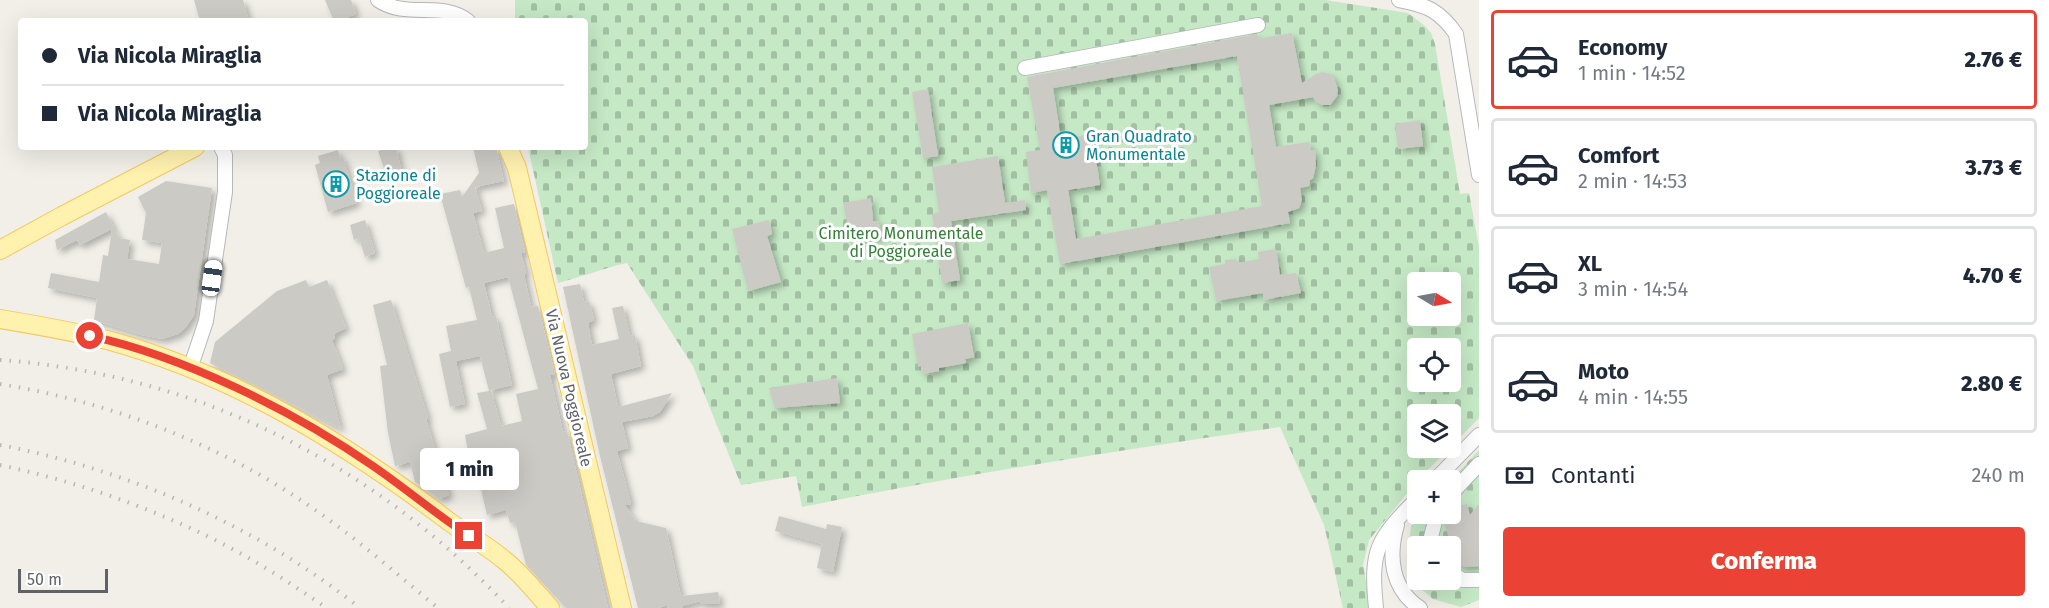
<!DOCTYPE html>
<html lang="it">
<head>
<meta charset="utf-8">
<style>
	:root { --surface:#fff; --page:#f6f6f7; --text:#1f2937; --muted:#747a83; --line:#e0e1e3; --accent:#ea4335 }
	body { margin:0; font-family:"Fira Sans",sans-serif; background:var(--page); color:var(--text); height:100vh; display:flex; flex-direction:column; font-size:22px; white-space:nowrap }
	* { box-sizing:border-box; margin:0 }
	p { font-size:20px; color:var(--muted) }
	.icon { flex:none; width:33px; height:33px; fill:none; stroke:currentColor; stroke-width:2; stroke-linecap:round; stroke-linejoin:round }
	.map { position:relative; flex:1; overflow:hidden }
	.details { display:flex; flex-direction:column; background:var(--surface); width:570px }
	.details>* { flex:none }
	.banner { position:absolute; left:18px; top:18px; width:570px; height:132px; border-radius:6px; box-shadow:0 6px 24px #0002; display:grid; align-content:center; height:132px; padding:0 24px; background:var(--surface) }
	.needle { width:39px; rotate:100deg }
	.buttons { position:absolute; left:1407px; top:272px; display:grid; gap:12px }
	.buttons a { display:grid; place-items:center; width:54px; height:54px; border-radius:6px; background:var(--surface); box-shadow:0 6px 24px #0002; font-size:30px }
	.scale { position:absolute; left:18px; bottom:15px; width:90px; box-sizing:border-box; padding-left:6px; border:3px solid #5f6368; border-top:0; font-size:16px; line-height:21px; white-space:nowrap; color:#5f6368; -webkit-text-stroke:4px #fff; paint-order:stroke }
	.end { position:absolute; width:27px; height:27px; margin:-14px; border:8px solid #ea4335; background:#fff; box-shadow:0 0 0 3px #fff }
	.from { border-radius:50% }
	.bubble { position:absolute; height:42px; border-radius:6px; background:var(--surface); box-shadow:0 6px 24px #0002; font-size:20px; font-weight:800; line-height:42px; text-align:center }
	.car { position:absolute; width:18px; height:36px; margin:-18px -9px; border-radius:8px; box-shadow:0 0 4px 2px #0007; background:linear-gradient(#fff 24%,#345 0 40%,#fff 0 76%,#345 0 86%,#fff 0) }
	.banner b { display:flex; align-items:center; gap:21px; height:57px; font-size:22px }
	.banner b+b { border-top:2px solid var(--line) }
	.banner i { width:15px; height:15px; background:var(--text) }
	ul { padding:10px 0 0; list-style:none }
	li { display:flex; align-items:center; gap:18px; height:99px; margin:0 12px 9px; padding:0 12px; border:3px solid var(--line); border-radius:6px }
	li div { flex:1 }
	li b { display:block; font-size:22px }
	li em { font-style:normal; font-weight:800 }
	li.current { border-color:var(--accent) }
	li>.icon { width:54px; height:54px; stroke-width:1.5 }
	.pay { display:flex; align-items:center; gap:15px; height:66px; padding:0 24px; font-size:22px }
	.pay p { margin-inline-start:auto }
	.action { display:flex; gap:12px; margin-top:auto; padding:12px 24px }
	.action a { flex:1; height:69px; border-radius:6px; background:var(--accent); color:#fff; font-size:24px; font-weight:800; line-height:69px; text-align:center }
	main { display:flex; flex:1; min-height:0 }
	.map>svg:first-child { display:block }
	.cemetery { fill:url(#cemetery-stones); fill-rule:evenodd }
	.building { fill:#cccac5; fill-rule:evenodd; filter:url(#shadow) }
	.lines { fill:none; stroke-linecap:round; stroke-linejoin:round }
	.minor-casing { stroke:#b5b8bc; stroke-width:16 }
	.major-casing { stroke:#f2c960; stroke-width:20 }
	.minor { stroke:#fff; stroke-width:14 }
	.major { stroke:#fff2af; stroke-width:18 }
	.rail { stroke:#b6b7b8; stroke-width:4; stroke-dasharray:1.5 8; stroke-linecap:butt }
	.route { stroke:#ea4335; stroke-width:8 }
	.labels { text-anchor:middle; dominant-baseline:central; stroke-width:6; stroke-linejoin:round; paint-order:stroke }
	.culture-label { font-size:16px; fill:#0d838f; stroke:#fff; text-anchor:start }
	.park-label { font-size:16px; fill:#348238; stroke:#fff }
	.street-label { font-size:16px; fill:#5f6368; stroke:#fff }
</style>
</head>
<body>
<main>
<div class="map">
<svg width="1479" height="608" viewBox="0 0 1479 608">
	<defs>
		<pattern id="cemetery-stones" width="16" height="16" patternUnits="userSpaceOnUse" patternTransform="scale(1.5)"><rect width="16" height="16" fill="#c5e8c5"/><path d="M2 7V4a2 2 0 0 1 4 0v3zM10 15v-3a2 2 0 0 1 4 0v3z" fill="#a3c0a4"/></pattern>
		<filter id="shadow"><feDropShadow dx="4" dy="4" stdDeviation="3" flood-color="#0004"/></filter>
	</defs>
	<rect width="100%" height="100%" fill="#f1efe8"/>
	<path class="cemetery" d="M515,0h810l83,13 17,13 6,7 4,11 25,150 9,-1 10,54v171l-61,62 -49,60 -6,25 8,43h-28l-19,-83 -44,-98c-160,23 -320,48 -478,80l-6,-31 -55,9 -48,-119 -66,-103c-24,5 -45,14 -69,20l-30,-136h57v-126h-70zM1418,282h32v33h-32zM1418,348h32v33h-32zM1418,414h32v33h-32z
		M1479,450v150l-18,7 -28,-8 -21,-18 -5,-26 4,-28 12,-14h27l1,-33zM1418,546h32v33h-32z"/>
	<path class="building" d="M194,0h49l6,21h-49z
		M325,0h26l5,14 -17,7h-5z
		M1292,33l10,50 14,-9 6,-2 6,1 6,5 4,12 -1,6 -7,9h-7l-7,-3 -3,-5 -44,8 7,42 33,-5 2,8h4l1,15 -3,13 -3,2 -1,6 -9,2 2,12 -3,8 -11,4 2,11 -230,41 -13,-74 -16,3 -5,-41 14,-2 -13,-73 230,-43v5zM1237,56l25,150 -186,33 -8,-49 32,-5 -8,-51 -31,5 -8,-51z
		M928,89l10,67 -15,2 -11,-66z
		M1420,120l3,26 -25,3 -3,-25z
		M393,147h3l5,22 -15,5 -8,-23z
		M473,147h23l8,34 -29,6 7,24 -9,2 11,40 20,-5 -9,-40 19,-4 11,48 -4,1 5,20 -2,1 7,33 7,-1 17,68 -5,1 13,57 4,-1 41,177h-42l-40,-43 -11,-43 -5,1 -4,-13 -19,5 -14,-60 -4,1 -4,-21 22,-6 -10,-36 12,-2 -9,-35 -24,5 9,43 -15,3 -11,-53 12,-3 -5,-25 31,-6 -8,-33 -3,1 -26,-94 20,-4 2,7 17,-24zM508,277l30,112 -22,5 6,27 -21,5 -10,-36 21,-5 -16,-69 -4,1 -8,-34z
		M338,150l2,8 3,-1 14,46 -29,9 -13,-47 5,-2 -2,-7z
		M998,156l7,47 20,-3 1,10 -75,11 9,59 -18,3 -10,-69 7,-2 -7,-45z
		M166,181l46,7 -18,127 -8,12 -8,7 -16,5 -20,-4 -48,-15 3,-22 -49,-10 3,-15 48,9 4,-27 5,1 4,-27 -32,16 -3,-5 -20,10 -2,-10 51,-28 13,26 11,2 -3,19 32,5 3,-21 -20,-3 4,-27 -8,-16z
		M871,198l2,23h5l5,15 -32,6 -8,-39z
		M365,220l10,33 -10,4 -6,-19 -5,2 -4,-15z
		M769,220l3,14 -5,2 14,46 -33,9 -16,-62z
		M1276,249l4,26 16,-2 5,20 -38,7v-7l-47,8 -7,-34 16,-3v-4l11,-1 1,4 22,-4 -1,-7z
		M306,280l3,7 18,-7 19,48 -12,6 1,4 -3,2 11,29 -16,6 14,54 -131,-66 5,-21 62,-51z
		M580,284l4,18 5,-1 5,19 -6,3 4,22 27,-6 -7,-31 11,-2 7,30 5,-1 6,31 -30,8 7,33 54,-14 -12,19 -7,4 -31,6 6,26 -11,3 14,53 -6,1 11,16 30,7 15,68 37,-4 2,12h-18l-2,-3 -18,5 1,2h-15l-1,-3 -8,3h-21l-38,-152 -37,-169z
		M391,300l37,118 -2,1 23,76 -10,4 -24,-17 -5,-20 -15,4 -7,-33 -8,-67 7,-1 -14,-60z
		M968,323l6,34 -9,2 1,4 -27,5v3l-16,3 -2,-8 -3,1 -6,-33z
		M837,378l3,25 -65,5 -6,-20z
		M1467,504l3,11 9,-11v62l-14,1 -8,-4 -13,-40 2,-8 4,-2 2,-6z
		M779,516l47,13 1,-5 15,3 -9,45 -16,-4 5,-24 -47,-13z"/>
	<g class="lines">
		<g class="minor-casing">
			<path id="minor" d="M378,0c30,20 63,0 90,21
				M1399,0c28,5 41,11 57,34l23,141
				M1025,68l233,-43
				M190,369l16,-48 19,-129v-37l-4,-8
				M1435,480l44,-45
				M1450,495l29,-31
				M1397,525c-9,31 -6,64 23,83
				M1433,546l-2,-9 6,-24
				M1450,573l13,7h16
				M1376,608c-6,-59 1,-69 42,-110"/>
		</g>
		<g class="major-casing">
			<path id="major" d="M508,147l9,21 105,440
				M0,250l62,-34 133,-69
				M0,319c36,6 72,12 107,21 123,33 235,101 336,177 19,15 41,26 60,42 18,14 32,32 47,49"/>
		</g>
		<use href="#minor" class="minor"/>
		<use href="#major" class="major"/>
		<path class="rail" d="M0,360c197,14 375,104 509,248
			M0,384c121,20 238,67 336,141 35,26 68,55 102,83
			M0,445c129,25 257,81 360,163
			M0,465c78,17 153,43 225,80 35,18 69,41 102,63"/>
	</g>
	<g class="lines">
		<path class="route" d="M90,336c93,20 204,75 283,130 32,22 63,48 96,70"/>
	</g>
	<defs>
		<g id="building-ring" transform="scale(1.35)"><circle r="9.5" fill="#fff" stroke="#0f9aa8" stroke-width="1.5"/><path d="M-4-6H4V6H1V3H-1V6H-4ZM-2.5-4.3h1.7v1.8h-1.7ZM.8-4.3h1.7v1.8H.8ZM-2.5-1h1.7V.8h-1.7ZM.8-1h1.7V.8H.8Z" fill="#0f9aa8"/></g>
	</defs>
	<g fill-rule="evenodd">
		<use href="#building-ring" x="1066" y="145"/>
		<use href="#building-ring" x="336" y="184"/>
	</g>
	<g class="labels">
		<g class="culture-label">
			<text x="1086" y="136">Gran Quadrato<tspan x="1086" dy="18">Monumentale</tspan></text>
			<text x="356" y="175">Stazione di<tspan x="356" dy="18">Poggioreale</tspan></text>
		</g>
		<g class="park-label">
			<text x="901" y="233">Cimitero Monumentale<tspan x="901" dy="18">di Poggioreale</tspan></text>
		</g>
		<g class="street-label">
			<text transform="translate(569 388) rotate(77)">Via Nuova Poggioreale</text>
		</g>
	</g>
</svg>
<div class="buttons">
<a><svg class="needle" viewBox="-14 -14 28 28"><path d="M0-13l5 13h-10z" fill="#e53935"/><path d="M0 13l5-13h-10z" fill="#747a83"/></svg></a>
<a><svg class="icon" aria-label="locate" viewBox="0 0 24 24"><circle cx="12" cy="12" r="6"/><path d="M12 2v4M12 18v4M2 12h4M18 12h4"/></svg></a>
<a><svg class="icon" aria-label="layers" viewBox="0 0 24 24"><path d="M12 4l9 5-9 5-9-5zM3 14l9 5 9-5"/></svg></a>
<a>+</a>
<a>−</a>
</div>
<div class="scale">50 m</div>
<i class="end from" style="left:90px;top:336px"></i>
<i class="end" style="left:469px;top:536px"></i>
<div class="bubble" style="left:420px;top:448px;width:99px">1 min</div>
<i class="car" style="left:212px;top:278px;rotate:8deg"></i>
<div class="banner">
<b><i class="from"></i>Via Nicola Miraglia</b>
<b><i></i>Via Nicola Miraglia</b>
</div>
</div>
<section class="details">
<ul>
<li class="current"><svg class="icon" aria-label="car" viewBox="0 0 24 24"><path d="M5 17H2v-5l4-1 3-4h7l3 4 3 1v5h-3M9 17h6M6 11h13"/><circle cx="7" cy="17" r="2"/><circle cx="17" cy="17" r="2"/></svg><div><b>Economy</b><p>1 min · 14:52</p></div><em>2.76 €</em></li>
<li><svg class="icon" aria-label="car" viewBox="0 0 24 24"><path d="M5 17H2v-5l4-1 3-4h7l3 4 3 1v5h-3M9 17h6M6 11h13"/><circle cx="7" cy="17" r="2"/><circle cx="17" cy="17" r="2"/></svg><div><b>Comfort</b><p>2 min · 14:53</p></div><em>3.73 €</em></li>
<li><svg class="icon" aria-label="car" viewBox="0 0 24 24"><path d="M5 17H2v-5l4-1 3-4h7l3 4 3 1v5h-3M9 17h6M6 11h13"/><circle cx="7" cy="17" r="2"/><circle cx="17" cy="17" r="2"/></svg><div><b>XL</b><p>3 min · 14:54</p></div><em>4.70 €</em></li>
<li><svg class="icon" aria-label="car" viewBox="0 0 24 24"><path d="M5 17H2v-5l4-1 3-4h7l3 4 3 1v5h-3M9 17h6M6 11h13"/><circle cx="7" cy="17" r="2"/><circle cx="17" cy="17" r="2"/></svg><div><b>Moto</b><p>4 min · 14:55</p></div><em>2.80 €</em></li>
</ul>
<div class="pay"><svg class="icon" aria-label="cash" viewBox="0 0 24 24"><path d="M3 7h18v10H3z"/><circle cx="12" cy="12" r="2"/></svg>Contanti<p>240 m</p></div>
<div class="action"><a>Conferma</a></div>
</section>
</main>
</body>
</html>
